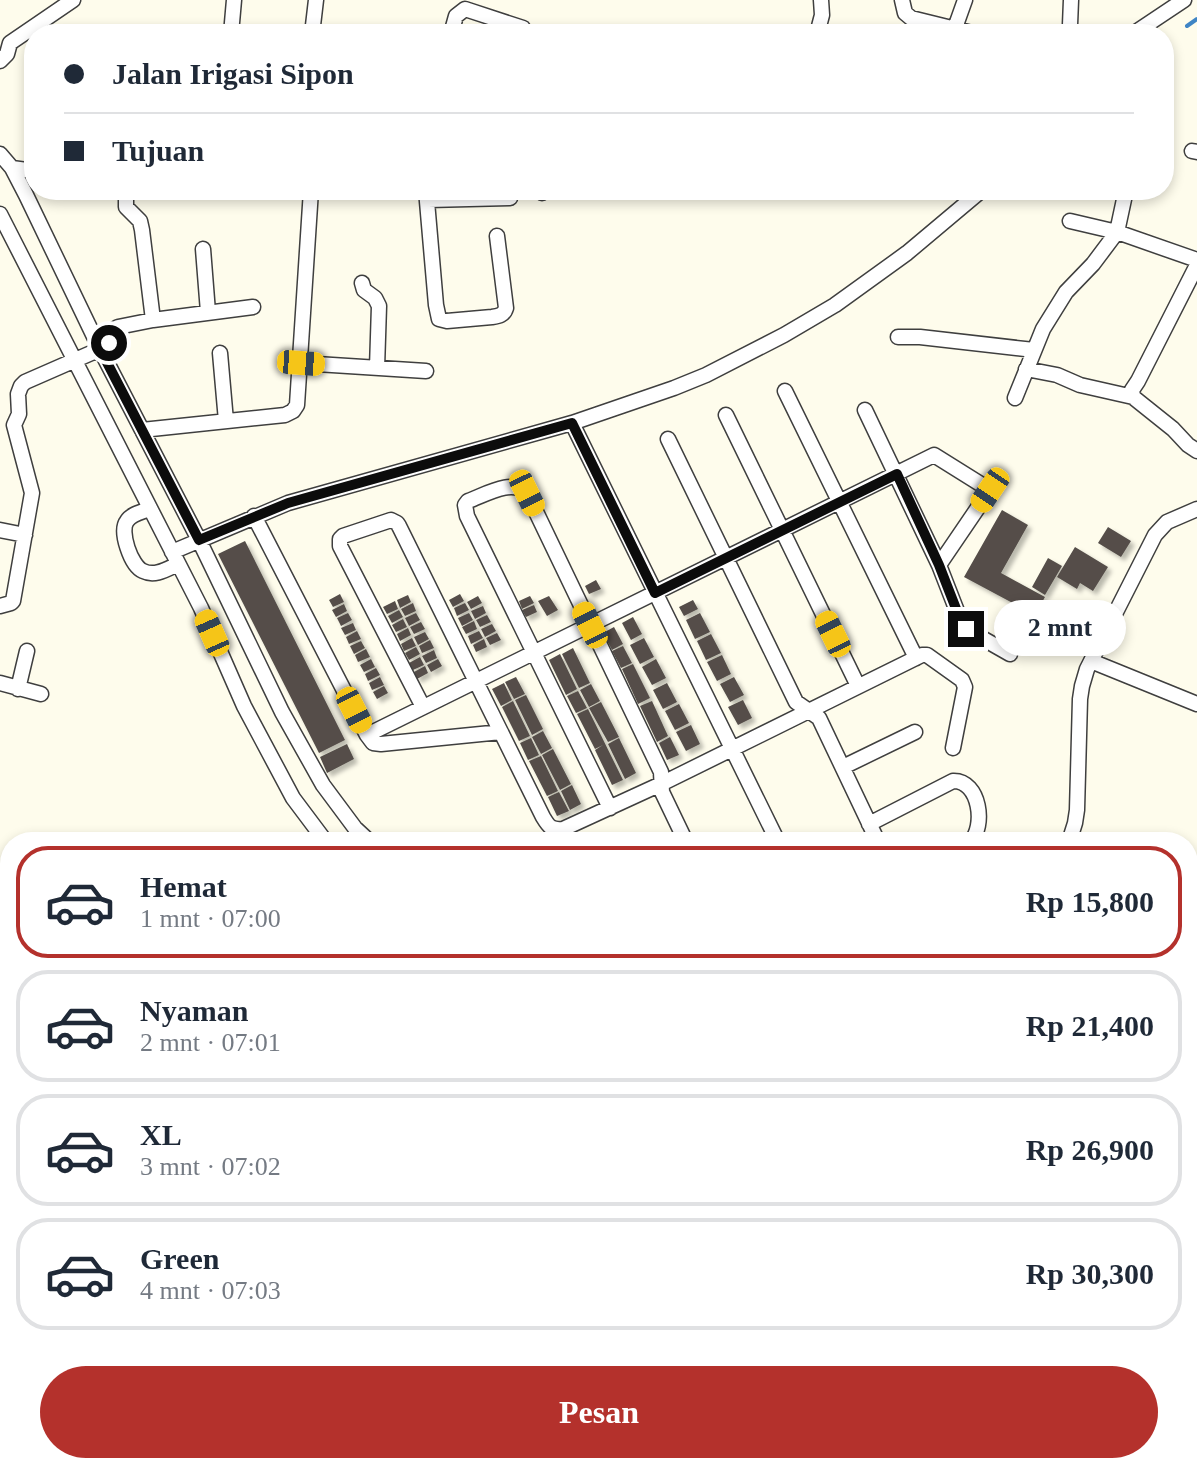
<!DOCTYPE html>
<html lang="id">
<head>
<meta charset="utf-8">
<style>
	:root { --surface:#fff; --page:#f2f2f3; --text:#1f2937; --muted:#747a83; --line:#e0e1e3; --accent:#b4312c }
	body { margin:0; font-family:Georgia,serif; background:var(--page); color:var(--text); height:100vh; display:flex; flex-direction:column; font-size:30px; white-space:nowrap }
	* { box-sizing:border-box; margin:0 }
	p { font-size:26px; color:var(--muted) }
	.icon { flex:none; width:44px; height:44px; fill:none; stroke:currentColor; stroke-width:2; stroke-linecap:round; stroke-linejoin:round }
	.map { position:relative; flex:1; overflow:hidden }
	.drawer { position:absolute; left:0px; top:832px; width:1198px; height:642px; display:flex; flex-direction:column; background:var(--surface); border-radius:32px 32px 0 0; box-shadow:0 4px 12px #0003 }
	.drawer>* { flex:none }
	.hud { position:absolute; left:24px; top:24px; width:1150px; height:176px; border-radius:32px; box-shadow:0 4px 12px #0003; display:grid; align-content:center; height:176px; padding:0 40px; background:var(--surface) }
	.end { position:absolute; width:36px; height:36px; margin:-18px; border:10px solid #0c0c0c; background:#fff; box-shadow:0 0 0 4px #fff }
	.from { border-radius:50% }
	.bubble { position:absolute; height:56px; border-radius:28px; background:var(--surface); box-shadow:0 4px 12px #0003; font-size:26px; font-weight:600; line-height:56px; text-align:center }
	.car { position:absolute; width:24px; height:48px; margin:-24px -12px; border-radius:10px; box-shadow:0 0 6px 2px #0007; background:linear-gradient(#f5c518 24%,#345 0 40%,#f5c518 0 76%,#345 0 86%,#f5c518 0) }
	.hud b { display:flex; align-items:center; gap:28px; height:76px; font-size:30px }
	.hud b+b { border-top:2px solid var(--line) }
	.hud i { width:20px; height:20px; background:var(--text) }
	ul { padding:14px 0 0; list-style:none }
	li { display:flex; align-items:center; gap:24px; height:112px; margin:0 16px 12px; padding:0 24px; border:4px solid var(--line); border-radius:32px }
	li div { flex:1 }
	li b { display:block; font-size:30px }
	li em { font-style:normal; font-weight:600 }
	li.current { border-color:var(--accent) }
	li>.icon { width:72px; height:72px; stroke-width:1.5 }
	.button { display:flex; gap:16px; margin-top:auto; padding:16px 40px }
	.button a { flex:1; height:92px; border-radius:48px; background:var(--accent); color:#fff; font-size:32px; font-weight:600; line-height:92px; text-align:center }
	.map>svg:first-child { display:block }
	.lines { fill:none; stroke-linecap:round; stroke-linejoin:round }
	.stream { stroke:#3f85c5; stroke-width:4 }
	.building { fill:#544e49; filter:url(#shadow) }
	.minor-casing { stroke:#3f3f3f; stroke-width:17 }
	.minor { stroke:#fff; stroke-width:14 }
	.route { stroke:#0c0c0c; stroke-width:10 }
</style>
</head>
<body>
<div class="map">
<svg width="1197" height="1473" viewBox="0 0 1197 1473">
	<defs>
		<filter id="shadow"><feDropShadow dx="4" dy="4" stdDeviation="2" flood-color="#0004"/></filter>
	</defs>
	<rect width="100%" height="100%" fill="#fefcec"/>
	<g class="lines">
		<path class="stream" d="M1187,26l10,-7"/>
	</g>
	<path class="building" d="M1002,510l26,15 -27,48 44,24 -10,18 -71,-38z
		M1108,527l23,14 -10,16 -23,-14z
		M245,541l100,199 -26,13 -101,-199z
		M1075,547l33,20 -15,24 -13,-8 -3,6 -20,-12z
		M1048,558l14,8 -17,29 -13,-8z
		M596,580l5,9 -12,5 -4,-8z
		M340,594l4,8 -11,5 -4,-7z
		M460,594l4,7 -11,6 -4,-7z
		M408,595l3,7 -11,6 -3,-8z
		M478,596l4,7 -11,6 -4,-7z
		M530,596l4,7 -12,6 -3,-8z
		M549,596l9,14 -11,6 -9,-15z
		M693,600l5,9 -14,7 -5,-9z
		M395,601l3,8 -11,5 -4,-7z
		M413,603l3,8 -11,5 -4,-7z
		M465,603l4,7 -12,6 -3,-8z
		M344,604l3,7 -11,6 -4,-7z
		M534,605l3,7 -11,5 -4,-7z
		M483,606l3,7 -11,6 -4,-8z
		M399,610l4,7 -11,6 -4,-7z
		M348,613l4,7 -11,6 -4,-8z
		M416,613l4,7 -11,6 -4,-8z
		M469,613l4,7 -11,6 -4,-8z
		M700,613l10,19 -15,7 -9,-19z
		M487,615l4,7 -11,5 -4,-7z
		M633,617l9,17 -11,6 -9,-17z
		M403,619l4,8 -11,5 -4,-7z
		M474,621l3,8 -11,5 -4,-7z
		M421,622l4,7 -11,5 -4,-7z
		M353,623l3,7 -11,5 -4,-7z
		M492,624l4,7 -11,6 -4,-8z
		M614,627l9,17 -11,6 -9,-17z
		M408,628l3,7 -11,6 -3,-7z
		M357,631l4,8 -12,5 -3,-7z
		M479,631l4,7 -12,6 -3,-8z
		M425,632l4,7 -11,6 -4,-8z
		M497,633l4,7 -11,5 -4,-7z
		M711,634l10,19 -15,7 -9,-19z
		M412,638l4,8 -12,5 -3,-7z
		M644,638l10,19 -14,7 -10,-19z
		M484,639l3,8 -11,5 -3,-7z
		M430,640l4,8 -12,5 -3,-7z
		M361,641l4,7 -11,6 -4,-8z
		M623,646l9,17 -11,5 -9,-17z
		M416,647l4,7 -11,6 -4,-7z
		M573,648l17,35 -11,5 -17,-34z
		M366,649l4,8 -12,5 -3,-7z
		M434,650l3,8 -11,5 -4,-7z
		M560,654l17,35 -11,6 -17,-35z
		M722,655l9,19 -14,7 -10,-19z
		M420,657l4,8 -11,5 -4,-7z
		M371,659l4,8 -11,5 -4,-7z
		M438,659l4,7 -11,6 -4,-7z
		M656,659l10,19 -14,7 -10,-18z
		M633,664l17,34 -12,6 -16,-35z
		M425,666l3,7 -11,6 -3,-7z
		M376,668l4,7 -12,6 -3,-7z
		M380,677l4,8 -12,5 -3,-7z
		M516,677l9,17 -11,5 -9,-17z
		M734,677l10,18 -14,7 -10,-18z
		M504,683l8,17 -11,6 -9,-17z
		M667,683l10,19 -14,7 -10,-19z
		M591,684l9,17 -11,6 -9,-17z
		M384,686l4,7 -11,6 -4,-7z
		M578,691l9,17 -11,5 -9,-17z
		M526,695l17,34 -11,6 -17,-35z
		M743,700l9,18 -14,7 -10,-18z
		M513,701l17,35 -11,5 -17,-34z
		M652,701l16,35 -11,6 -17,-36z
		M601,702l18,35 -11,5 -19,-34z
		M679,704l10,19 -14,7 -10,-19z
		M588,709l35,71 -11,5 -17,-35 8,-5 -8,4 -18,-35z
		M691,725l9,19 -14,7 -10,-19z
		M543,731l9,17 -11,6 -9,-17z
		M670,737l9,18 -12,5 -8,-17z
		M531,738l8,17 -11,5 -8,-17z
		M619,738l17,35 -11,6 -17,-35z
		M347,744l7,15 -27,14 -7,-16z
		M553,749l18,35 -11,6 -18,-35z
		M541,756l17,35 -11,5 -18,-35z
		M572,785l9,19 -11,6 -9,-19z
		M559,792l10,19 -12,5 -9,-19z"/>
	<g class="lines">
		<g class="minor-casing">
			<path id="minor" d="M902,0l3,13 6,5 65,16
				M955,28l10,-28
				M231,34l3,-34
				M312,34l4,-34
				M451,34l5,-18 9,-7 58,19
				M817,34l5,-19 -1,-15
				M1071,34l-1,-9 1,-25
				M1133,34l51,-34
				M0,61l7,-7 3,-11 63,-43
				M1192,151l5,1
				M0,154l12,14 14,27 74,154 99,191 83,172 41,73 32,43 15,14
				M12,168l22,3
				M126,190v17l14,14 2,9 11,90
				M426,190l10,115 3,14 8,2 45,-4c7,-1 12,-2 14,-9l-9,-72
				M542,190v3
				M428,200l82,-2
				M0,214l201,394 43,98 49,92 33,44
				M1070,221l47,11 80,28
				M203,249l5,63
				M1197,265l-59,116 -6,9 1,7 40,32 15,16 9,6
				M362,283l2,7 11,8 4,8 -2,62
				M898,337h22l114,13
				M220,353l6,68
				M301,363l125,8
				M1026,369l31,6 23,10 53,12
				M785,391l131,267
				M1015,398l28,-69 23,-37 27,-28 24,-32 9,-42
				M865,410l74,155 23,59 4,5 44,25
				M726,415l132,271
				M572,423l206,419
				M142,430l143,-15 8,-4 4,-6 14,-215
				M668,439l128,263 23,16 59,124
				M149,509c-7,3 -18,5 -22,12 -8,10 4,45 16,50 12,6 24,-2 35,-7
				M254,516l113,219 6,8 8,1 120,-12
				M0,530l25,5
				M172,552l116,-49 284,-80 102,-35 32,-13 78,-40 51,-30 72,-52 75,-63
				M0,606l11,-3 2,-2 19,-108 -18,-68 5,-11 -1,-20 3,-8 4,-4 80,-35 4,-4 4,-13 5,-3 35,-7 100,-13
				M1091,661l106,43
				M0,683l41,11
				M18,689l9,-38
				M423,707l-83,-161v-7l3,-3 48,-16 6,3 2,3 144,291c6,10 8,13 20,12l98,-45 261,-129h5l35,25 3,7 -12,61
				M367,735l567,-280 56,35 -51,75
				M843,767l72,-35
				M610,808l-143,-292 -2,-11 3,-4c17,-6 44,-23 59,-8l134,279 1,20 24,50
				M869,824l84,-43c27,-1 33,46 17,61
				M1069,842l6,-19 2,-13 3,-111 2,-13 5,-17 68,-134 12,-13 30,-13
				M0,1023l10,1
				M1188,1086l7,-58
				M1188,1183l9,-1
				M0,1253l10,4
				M0,1334l10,6
				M1188,1434l5,-12
				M0,1450l10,3
				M63,1464l26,9
				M884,1464l1,9
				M1177,1464l3,9
				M110,1473l2,-9
				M349,1473l4,-9
				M430,1473l3,-6
				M686,1473l3,-9
				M742,1473v-9"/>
		</g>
		<use href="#minor" class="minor"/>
	</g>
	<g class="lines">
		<path class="route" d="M109,343l-9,6 99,191 89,-37 284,-80 83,170 242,-119 42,91 23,59 4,5"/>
	</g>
</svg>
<i class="end from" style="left:109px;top:343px"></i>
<i class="end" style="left:966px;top:629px"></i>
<div class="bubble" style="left:994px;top:600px;width:132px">2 mnt</div>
<i class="car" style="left:301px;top:363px;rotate:94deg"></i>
<i class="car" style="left:990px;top:490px;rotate:214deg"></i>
<i class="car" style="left:527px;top:493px;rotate:154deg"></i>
<i class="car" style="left:590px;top:625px;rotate:334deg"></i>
<i class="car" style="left:212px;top:633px;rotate:336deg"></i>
<i class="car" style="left:833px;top:634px;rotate:334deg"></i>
<i class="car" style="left:354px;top:710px;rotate:153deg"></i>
<div class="hud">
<b><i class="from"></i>Jalan Irigasi Sipon</b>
<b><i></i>Tujuan</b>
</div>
<section class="drawer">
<ul>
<li class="current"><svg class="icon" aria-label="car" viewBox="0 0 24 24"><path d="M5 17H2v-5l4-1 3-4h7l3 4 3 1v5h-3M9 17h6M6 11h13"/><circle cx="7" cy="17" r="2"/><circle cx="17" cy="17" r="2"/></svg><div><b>Hemat</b><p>1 mnt · 07:00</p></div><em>Rp 15,800</em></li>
<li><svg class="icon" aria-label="car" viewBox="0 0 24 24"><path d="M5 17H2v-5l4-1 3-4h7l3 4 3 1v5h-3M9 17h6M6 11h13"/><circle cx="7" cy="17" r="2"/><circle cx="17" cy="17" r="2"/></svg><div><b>Nyaman</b><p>2 mnt · 07:01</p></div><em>Rp 21,400</em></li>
<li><svg class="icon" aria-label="car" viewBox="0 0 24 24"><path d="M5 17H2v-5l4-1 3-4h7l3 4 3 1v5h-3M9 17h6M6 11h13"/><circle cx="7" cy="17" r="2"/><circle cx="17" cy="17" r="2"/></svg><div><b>XL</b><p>3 mnt · 07:02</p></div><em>Rp 26,900</em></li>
<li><svg class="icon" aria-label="car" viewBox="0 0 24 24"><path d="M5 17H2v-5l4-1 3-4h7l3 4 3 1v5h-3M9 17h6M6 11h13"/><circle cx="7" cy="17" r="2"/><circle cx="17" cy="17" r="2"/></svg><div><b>Green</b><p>4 mnt · 07:03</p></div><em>Rp 30,300</em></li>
</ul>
<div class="button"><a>Pesan</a></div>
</section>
</div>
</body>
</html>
